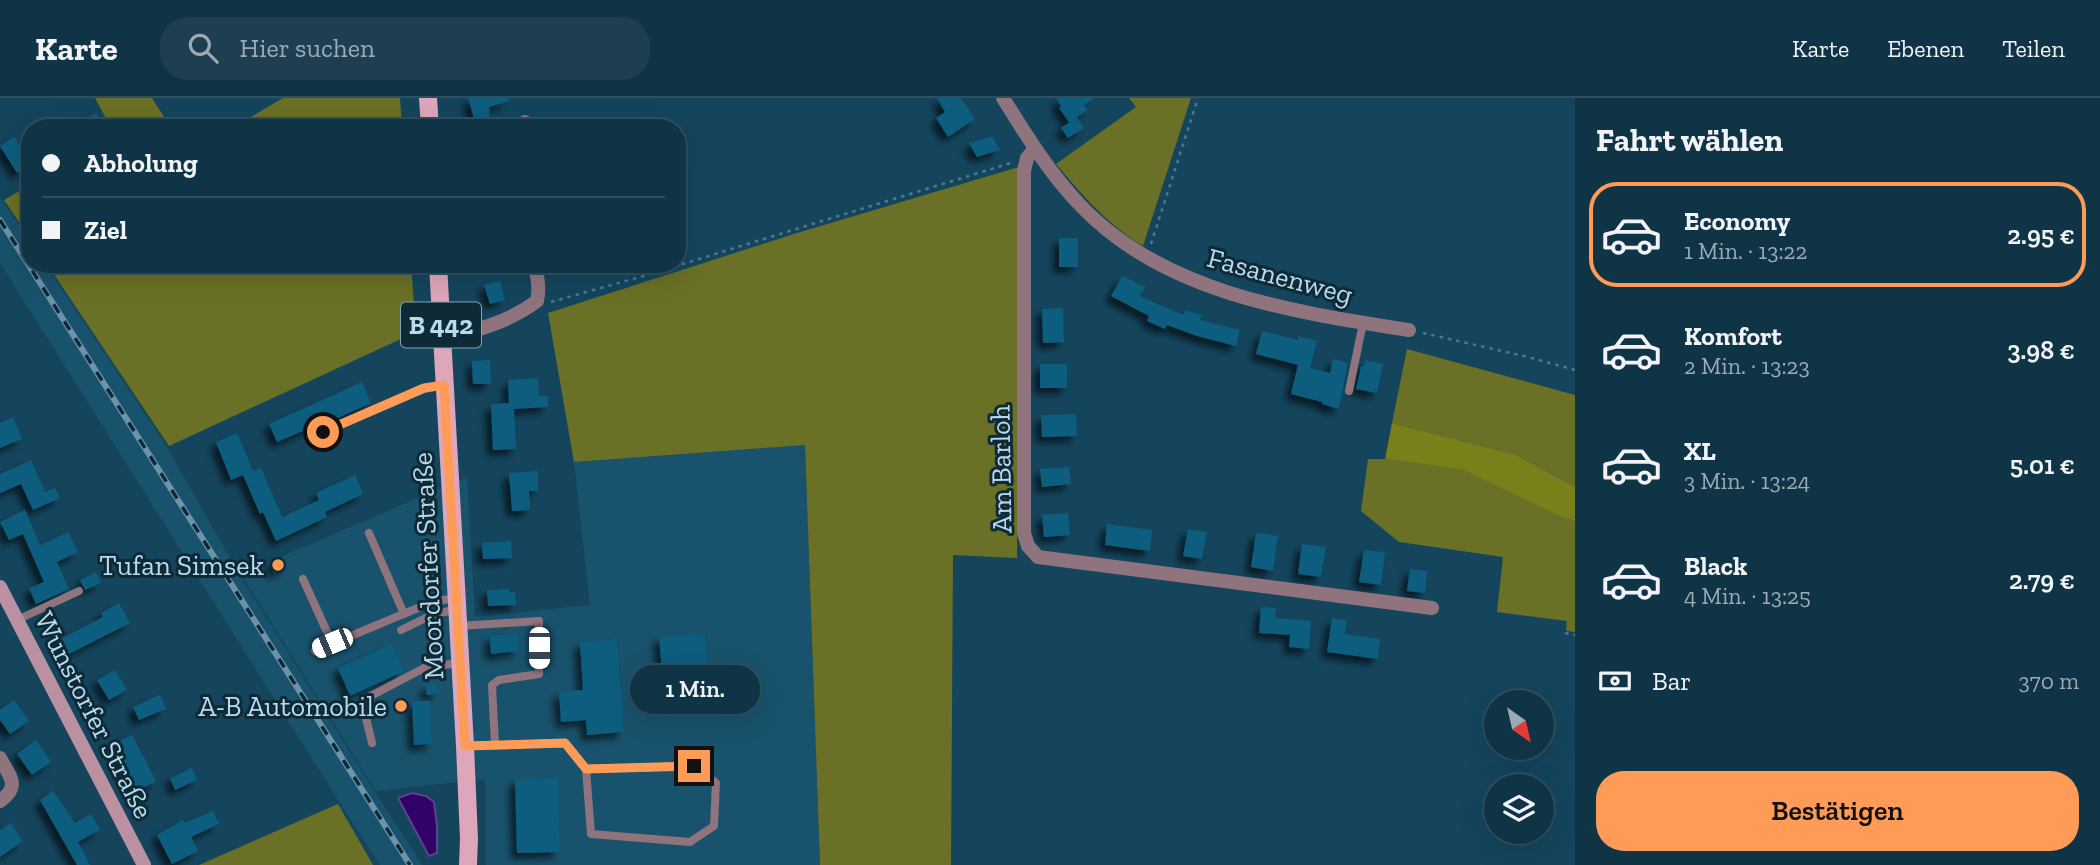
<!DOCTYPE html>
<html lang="de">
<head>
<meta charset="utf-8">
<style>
	:root { --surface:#0f3446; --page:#1d3f51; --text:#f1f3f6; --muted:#9baab3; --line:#2f4f5f; --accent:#fe9c57 }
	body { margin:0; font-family:"Zilla Slab",serif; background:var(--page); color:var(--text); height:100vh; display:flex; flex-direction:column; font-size:26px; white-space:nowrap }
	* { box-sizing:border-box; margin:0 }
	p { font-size:23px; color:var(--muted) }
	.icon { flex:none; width:38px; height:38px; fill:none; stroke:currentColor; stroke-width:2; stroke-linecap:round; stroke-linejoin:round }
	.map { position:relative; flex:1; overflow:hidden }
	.side { display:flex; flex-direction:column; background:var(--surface); width:525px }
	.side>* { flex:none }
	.guide { position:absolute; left:21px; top:21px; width:665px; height:154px; border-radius:28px; box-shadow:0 7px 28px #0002,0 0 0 2px var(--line); display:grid; align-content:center; height:154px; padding:0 21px; background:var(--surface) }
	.needle { width:46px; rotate:146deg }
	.tools { position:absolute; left:1484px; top:592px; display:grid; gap:14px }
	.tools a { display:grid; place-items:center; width:70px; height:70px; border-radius:50%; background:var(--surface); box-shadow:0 7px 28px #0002,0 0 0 2px var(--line); font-size:35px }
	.end { position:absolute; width:32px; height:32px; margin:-16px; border:9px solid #fe9c57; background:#111; box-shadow:0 0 0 4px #111 }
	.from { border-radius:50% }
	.bubble { position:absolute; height:49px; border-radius:24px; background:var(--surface); box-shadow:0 7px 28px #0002,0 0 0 2px var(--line); font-size:23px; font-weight:600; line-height:49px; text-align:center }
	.car { position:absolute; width:21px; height:42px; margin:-21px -10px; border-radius:9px; box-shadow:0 0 5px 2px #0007; background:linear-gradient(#fff 24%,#345 0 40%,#fff 0 76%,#345 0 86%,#fff 0) }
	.guide b { display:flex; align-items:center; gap:24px; height:66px; font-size:26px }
	.guide b+b { border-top:2px solid var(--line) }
	.guide i { width:18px; height:18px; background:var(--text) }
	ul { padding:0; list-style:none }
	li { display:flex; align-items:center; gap:21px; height:105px; margin:0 14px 10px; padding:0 7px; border:4px solid transparent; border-radius:28px }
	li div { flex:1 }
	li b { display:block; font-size:26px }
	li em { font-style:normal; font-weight:600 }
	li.on { border-color:var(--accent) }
	li>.icon { width:63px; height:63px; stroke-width:1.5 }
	h2 { padding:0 21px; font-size:32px; line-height:84px }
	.pay { display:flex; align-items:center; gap:18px; height:77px; padding:0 21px; font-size:26px }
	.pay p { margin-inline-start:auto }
	.primary-button { display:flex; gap:14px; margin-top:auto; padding:14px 21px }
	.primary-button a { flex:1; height:80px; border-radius:28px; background:var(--accent); color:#111; font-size:28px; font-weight:600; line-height:80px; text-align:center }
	header { display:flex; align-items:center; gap:42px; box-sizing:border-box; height:98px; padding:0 35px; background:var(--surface); border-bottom:2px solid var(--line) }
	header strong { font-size:33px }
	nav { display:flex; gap:38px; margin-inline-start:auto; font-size:24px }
	.search { width:490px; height:63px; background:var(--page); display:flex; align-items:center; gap:18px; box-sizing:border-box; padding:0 24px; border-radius:28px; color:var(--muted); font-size:26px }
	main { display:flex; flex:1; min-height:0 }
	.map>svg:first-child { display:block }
	.built { fill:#19526c }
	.green { fill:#6a7025 }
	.forest { fill:#79801a }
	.water { fill:#310368; stroke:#5a438f; stroke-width:2 }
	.building { fill:#0b5d7f; filter:url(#shadow) }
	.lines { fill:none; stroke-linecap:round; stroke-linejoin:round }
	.path { stroke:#4d778d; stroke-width:2.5; stroke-dasharray:3.5 5; stroke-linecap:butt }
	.lane { stroke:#8f747e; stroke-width:8 }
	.street { stroke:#8f747e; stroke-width:14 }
	.secondary { stroke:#bb91a1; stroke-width:14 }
	.primary { stroke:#dda6bb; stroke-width:18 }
	.rail-casing { stroke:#6c93a8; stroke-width:6 }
	.rail { stroke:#0f2a37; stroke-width:3.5; stroke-dasharray:10; stroke-linecap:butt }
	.route { stroke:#fe9c57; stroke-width:9 }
	.poi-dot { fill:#fe9c57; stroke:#0f2a37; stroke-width:2.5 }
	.labels { text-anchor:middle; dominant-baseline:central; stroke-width:6; stroke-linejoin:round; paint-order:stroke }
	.shield { fill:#0f2a37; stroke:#87a4b5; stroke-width:2 }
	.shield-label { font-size:26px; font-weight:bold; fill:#bad9eb }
	.street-label { font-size:28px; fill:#bad9eb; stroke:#0f2a37 }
	.poi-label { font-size:28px; fill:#bad9eb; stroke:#0f2a37; text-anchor:end }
</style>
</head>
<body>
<header>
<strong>Karte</strong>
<div class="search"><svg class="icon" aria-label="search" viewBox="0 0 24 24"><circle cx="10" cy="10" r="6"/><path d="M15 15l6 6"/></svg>Hier suchen</div>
<nav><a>Karte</a><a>Ebenen</a><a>Teilen</a></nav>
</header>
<main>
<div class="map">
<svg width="1575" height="767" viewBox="0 0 1575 767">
	<defs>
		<filter id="shadow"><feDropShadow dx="-6" dy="6" stdDeviation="3.5" flood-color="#0009"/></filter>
	</defs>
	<rect width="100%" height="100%" fill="#14455d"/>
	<path class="built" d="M0,99l30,44v23h15l122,183 72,127 132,212 51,79h-42l-40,-62 -340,-540z
		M805,347l15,420h-334l-1,-86 -109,12 -135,-217 226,-97 8,140 115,-12 -16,-143z"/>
	<path class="green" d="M95,0h57l19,30h-60z
		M283,0h117l2,30h-155l-3,-7z
		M1129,0h62l-48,148c-35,-21 -61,-51 -87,-82l80,-57z
		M1019,69l-2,391 -64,-3 -2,310h-131l-15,-420 -231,17 -26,-149 249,-80z
		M30,87v53l-26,-38z
		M47,166h364l5,68 -247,114z
		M1407,251l168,46v92l-58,-32 -125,-32z
		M1368,361h17l76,9 100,49 14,4v111l-9,-1 1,-10 -70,-9 6,-55 -104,-15 -38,-31z
		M338,706l35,61h-174z"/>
	<path class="forest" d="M1392,325l125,32 58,32v34l-14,-4 -99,-48 -77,-10z"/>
	<path class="water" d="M412,695l14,3 8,6 3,24v27l-8,3 -31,-58z"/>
	<path class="building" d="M468,0h40l1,3 -20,6 1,21h-17v-13z
		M937,0h24l14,21 -27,18 -12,-19 9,-6z
		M1056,0h39l-11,7 4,5 -19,12 -10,-14 2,-2z
		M96,15l9,15h-15l-5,-8z
		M1077,19l7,11 -16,10 -7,-10z
		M992,38l8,14 -23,7 -8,-14z
		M14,39l5,7 11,-7v28l-13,8 -17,-27z
		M1059,140h19v29h-19z
		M1122,178l23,11 -5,9 43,19 2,-5 17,5 -2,5 40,10 -4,16 -39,-10 -30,-11 -2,4 -18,-8 2,-5 -38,-20z
		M500,183l5,19 -15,4 -6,-19z
		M1063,210l1,34 -21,1 -1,-34z
		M1262,233l36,9v-4l19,5 -7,27 20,5 3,-14 15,4 -9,46 -17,-5v-2l-31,-8 7,-29 -42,-11z
		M490,262l1,24h-18l-1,-23z
		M1365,262l18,4 -6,29 -21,-4 5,-23h3z
		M1040,266h27v24h-27z
		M538,280l1,18h9v11l-34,2 2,40 -23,1 -2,-46 18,-1 -1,-23z
		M362,284l9,21 -56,25 -1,-2 -37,16 -8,-18z
		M1076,316l1,22 -35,1 -1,-22z
		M13,319l9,22 -22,9v-25z
		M237,335l16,38 8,-3 21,49 37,-17 -3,-7 39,-18 8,19 -38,18 2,5 -51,24 -13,-29 -3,2 -17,-39 -12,5 -15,-38z
		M31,362l14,32 10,-4 5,10 -27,12 -12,-26 -21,9v-19z
		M1069,369l2,17 -29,3 -2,-18z
		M538,373v20h-9l1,19 -18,1 -3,-38z
		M25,412l15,35 28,-13 10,20 -21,10 12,27 -33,15 -7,-16 15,-6 -21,-48 -14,6 -9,-18z
		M1068,415l2,22 -26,2 -2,-22z
		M1107,426l45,6 -2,21 -45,-6z
		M1188,431l19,3 -5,27 -19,-3z
		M1256,435l22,3 -5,35 -22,-4z
		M511,443l1,17 -29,1 -1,-16z
		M1302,446l24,3 -5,30 -23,-3z
		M1364,452l21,2 -4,33 -22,-3z
		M282,459l5,10 -13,6 -4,-11z
		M1410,471l17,2 -2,22 -18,-2z
		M96,474l5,11 -16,7 -5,-10z
		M509,491v3h6l1,13 -28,1 -1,-16z
		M119,505l11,20 -65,33 -8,-15 46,-24 -2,-4z
		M1261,509l15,1 -1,10 36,3 -2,28 -20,-2 1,-12 -31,-2z
		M1332,520l15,2 -2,14 35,5 -2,20 -51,-7z
		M517,536l1,17 -27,3 -1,-18z
		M705,536l3,45 -45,3 -4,-45z
		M617,541l7,93 -37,3 -1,-15 -25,2 -2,-30 24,-2 -3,-48z
		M392,546l12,27 -54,25 -12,-28z
		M115,572l12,20 -18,10 -12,-20z
		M437,586l1,10 -11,1 -1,-10z
		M160,597l6,14 -27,11 -6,-13z
		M14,602l15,21 -19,13 -10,-14v-10z
		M412,603h18l2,43 -18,1z
		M132,637l24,46 -20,11 -25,-47z
		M36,642l15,22 -19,13 -15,-21z
		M192,670l5,12 -22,10 -5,-12z
		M558,680l2,74 -43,1 -2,-74z
		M53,693l22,32 16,-9 9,16 -22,12 12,23h-13l-37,-65z
		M213,713l6,13 -28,13 7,14 -26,13 -15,-29 26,-15 2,3z
		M11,725l12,18 -23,16v-27z"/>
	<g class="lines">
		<path class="path" d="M1151,146l47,-146
			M551,204l96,-27 367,-113
			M1423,235l105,24 47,13
			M1565,535l10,2"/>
		<path class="lane" d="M1349,293l14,-68
			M323,334l101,-43 20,-4
			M369,435l35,81
			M303,481l29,64
			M17,522l62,-29
			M458,528l81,-5v53l-40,6 -7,5 3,60
			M401,532l31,-15 25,-6
			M315,553l117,-49 24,-4
			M372,645l-9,-37 2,-7 61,-32 34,-4
			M465,648l100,-3 21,26 5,65 99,8 24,-16 2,-43 -22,-17 -108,3"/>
		<path class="street" d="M1003,0c23,37 47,76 78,108 84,88 214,106 328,124
			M525,24v6
			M1035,50l-8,10 -3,13v362l4,13 10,11 394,51
			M442,238c33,-3 68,-15 95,-35 3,-13 1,-24 -3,-37
			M0,660c10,19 21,28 0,43"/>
		<path class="secondary" d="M0,489l144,278"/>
		<path class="primary" d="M428,0l2,30
			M438,166l27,482 4,93 -1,26"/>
		<g class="rail-casing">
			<path id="rail" d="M0,122l410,645"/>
		</g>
		<use href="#rail" class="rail"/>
	</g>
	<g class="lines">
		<path class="route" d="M323,334l101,-44 20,-3 21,361 100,-3 21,26 108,-3"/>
	</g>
	<g class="poi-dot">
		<circle cx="278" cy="467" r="7"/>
		<circle cx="401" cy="608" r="7"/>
	</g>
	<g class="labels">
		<rect class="shield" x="401" y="204.5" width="80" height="45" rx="5"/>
		<g class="shield-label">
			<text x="441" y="227">B 442</text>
		</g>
		<g class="street-label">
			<text transform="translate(1280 178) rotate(15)">Fasanenweg</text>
			<text transform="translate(1001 371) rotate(-91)">Am Barloh</text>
			<text transform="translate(428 468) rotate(-93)">Moordorfer Straße</text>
			<text transform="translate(94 617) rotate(63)">Wunstorfer Straße</text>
		</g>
		<g class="poi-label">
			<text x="264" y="467">Tufan Simsek</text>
			<text x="387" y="608">A-B Automobile</text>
		</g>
	</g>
</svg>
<div class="tools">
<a><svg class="needle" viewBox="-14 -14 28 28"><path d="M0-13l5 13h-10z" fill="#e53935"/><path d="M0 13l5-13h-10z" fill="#9baab3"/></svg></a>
<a><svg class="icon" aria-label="layers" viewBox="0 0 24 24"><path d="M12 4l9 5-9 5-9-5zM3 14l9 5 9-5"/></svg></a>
</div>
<i class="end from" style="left:323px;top:334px"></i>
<i class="end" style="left:694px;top:668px"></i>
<div class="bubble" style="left:630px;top:567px;width:130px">1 Min.</div>
<i class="car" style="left:332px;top:545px;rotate:247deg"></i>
<i class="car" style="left:539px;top:550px;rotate:180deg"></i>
<div class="guide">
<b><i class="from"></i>Abholung</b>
<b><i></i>Ziel</b>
</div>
</div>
<section class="side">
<h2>Fahrt wählen</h2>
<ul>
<li class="on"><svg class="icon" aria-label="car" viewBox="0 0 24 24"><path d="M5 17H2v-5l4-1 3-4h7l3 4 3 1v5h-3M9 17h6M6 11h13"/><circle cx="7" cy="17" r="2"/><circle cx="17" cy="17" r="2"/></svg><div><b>Economy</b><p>1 Min. · 13:22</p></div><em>2.95 €</em></li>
<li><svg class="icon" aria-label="car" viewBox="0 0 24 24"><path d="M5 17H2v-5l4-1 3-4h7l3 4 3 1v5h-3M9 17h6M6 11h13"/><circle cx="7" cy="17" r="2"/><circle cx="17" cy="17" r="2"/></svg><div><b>Komfort</b><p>2 Min. · 13:23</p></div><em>3.98 €</em></li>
<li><svg class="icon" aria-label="car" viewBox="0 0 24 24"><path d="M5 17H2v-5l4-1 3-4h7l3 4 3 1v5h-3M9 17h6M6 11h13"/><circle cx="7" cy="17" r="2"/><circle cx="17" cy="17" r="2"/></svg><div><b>XL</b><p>3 Min. · 13:24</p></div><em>5.01 €</em></li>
<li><svg class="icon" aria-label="car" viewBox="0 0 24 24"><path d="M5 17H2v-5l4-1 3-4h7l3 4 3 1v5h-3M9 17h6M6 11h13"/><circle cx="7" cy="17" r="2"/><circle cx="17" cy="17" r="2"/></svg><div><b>Black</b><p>4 Min. · 13:25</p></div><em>2.79 €</em></li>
</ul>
<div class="pay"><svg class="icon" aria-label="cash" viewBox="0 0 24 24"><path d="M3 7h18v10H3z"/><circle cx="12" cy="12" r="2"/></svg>Bar<p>370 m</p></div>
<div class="primary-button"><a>Bestätigen</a></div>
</section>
</main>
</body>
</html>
